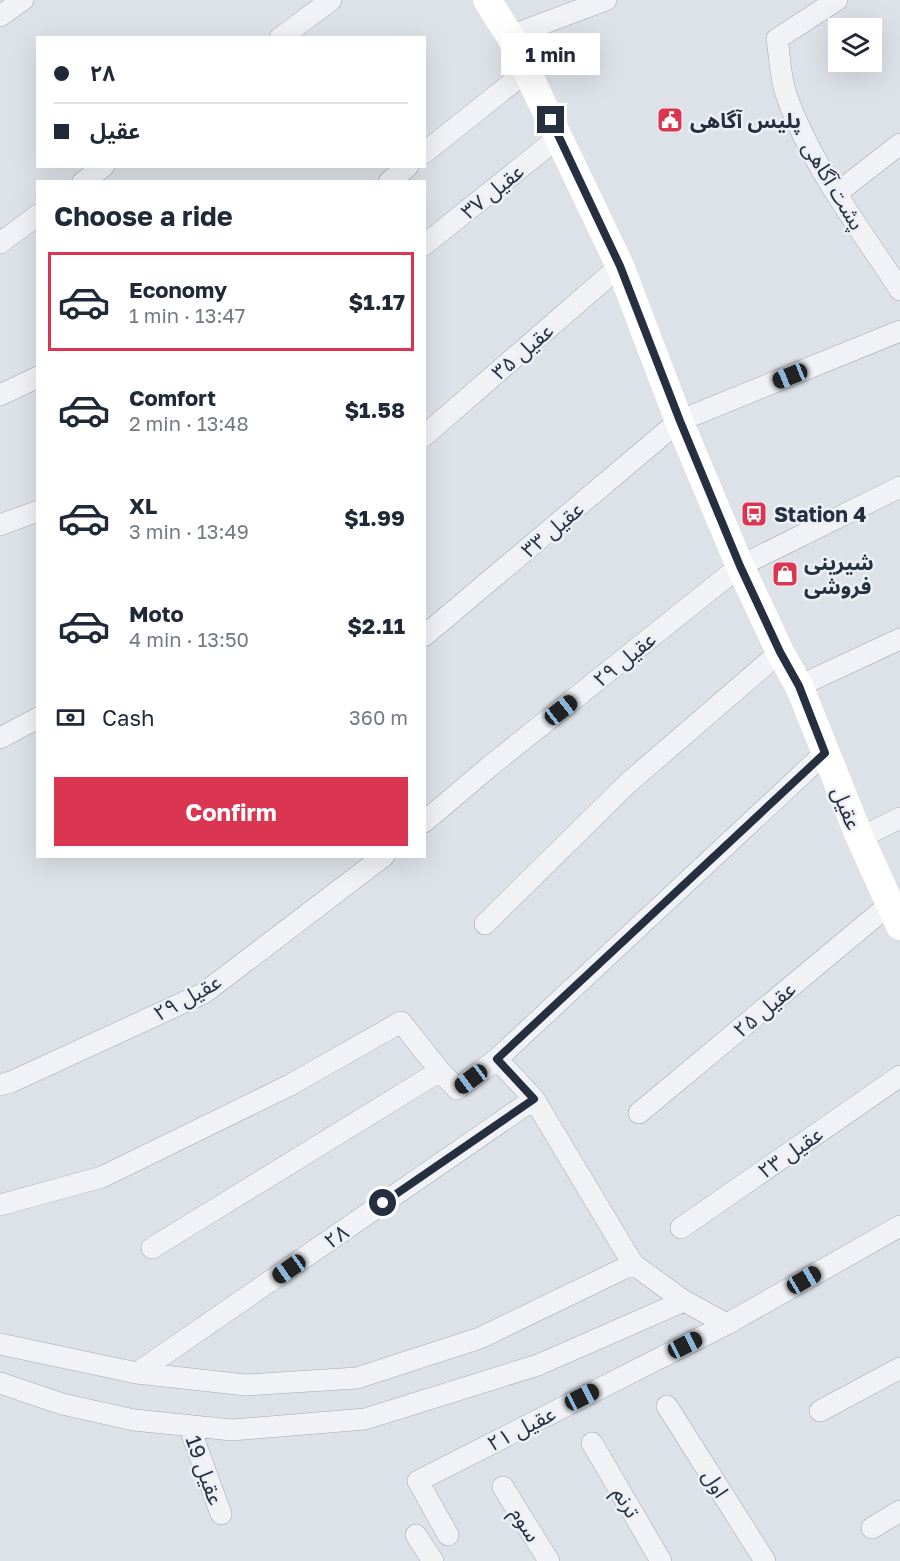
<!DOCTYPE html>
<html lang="en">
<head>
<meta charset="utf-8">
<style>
	:root { --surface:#fff; --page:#f6f6f7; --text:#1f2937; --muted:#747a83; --line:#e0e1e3; --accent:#da3651 }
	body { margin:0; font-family:"Golos Text","Noto Sans Arabic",sans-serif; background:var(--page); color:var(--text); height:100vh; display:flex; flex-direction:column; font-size:22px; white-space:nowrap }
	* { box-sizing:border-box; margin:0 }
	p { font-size:20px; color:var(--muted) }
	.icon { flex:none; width:33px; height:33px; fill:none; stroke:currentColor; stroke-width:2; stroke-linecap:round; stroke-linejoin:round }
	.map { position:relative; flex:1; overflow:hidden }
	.sheet { position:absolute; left:36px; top:180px; width:390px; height:678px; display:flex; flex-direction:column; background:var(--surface); border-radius:0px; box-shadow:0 6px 24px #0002 }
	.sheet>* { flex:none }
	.hud { position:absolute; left:36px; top:36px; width:390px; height:132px; border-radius:0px; box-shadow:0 6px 24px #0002; display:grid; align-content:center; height:132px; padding:0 18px; background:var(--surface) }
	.buttons { position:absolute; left:828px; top:18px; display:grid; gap:12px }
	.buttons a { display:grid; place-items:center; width:54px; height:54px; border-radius:0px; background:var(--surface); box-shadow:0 6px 24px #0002; font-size:30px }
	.end { position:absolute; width:27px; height:27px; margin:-14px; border:8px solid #252f40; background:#fff; box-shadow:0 0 0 3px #fff }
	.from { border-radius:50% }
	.bubble { position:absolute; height:42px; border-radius:0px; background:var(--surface); box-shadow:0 6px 24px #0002; font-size:20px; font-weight:700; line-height:42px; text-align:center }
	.car { position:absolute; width:18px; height:36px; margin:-18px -9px; border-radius:8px; box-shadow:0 0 4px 2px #0007; background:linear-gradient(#222 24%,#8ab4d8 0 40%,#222 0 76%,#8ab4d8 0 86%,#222 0) }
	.hud b { display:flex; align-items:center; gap:21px; height:57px; font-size:22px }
	.hud b+b { border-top:2px solid var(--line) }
	.hud i { width:15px; height:15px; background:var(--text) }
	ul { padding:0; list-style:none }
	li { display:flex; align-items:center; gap:18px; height:99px; margin:0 12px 9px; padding:0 6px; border:3px solid transparent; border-radius:0px }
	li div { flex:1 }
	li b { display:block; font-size:22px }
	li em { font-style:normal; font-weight:700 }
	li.on { border-color:var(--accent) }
	li>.icon { width:54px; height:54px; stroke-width:1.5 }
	h2 { padding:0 18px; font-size:27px; line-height:72px }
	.pay { display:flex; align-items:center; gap:15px; height:66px; padding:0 18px; font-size:22px }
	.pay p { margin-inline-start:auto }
	.primary-button { display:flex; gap:12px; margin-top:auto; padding:12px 18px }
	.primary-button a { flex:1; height:69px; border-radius:0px; background:var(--accent); color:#fff; font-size:24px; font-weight:700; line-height:69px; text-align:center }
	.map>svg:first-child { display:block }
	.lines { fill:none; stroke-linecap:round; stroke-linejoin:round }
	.minor-casing { stroke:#a2a9b2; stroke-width:22 }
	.minor { stroke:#f0f2f6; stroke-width:21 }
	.secondary { stroke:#fff; stroke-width:28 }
	.route { stroke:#252f40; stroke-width:8 }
	.labels { text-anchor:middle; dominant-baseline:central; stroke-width:5; stroke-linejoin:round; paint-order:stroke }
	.poi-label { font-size:21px; font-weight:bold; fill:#252f40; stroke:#ecf0f6; text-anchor:start }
	.street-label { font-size:21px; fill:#252f40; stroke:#ecf0f6 }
</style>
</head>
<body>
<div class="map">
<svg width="900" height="1561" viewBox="0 0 900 1561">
	<rect width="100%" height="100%" fill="#dde2e8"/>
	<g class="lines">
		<g class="minor-casing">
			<path id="minor" d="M837,0l-60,39c3,18 3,38 9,55 24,70 74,134 114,196
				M0,16l23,-16
				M510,36l96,-36
				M280,38l51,-38
				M424,153l103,-82
				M83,182l21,-16
				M389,182l19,-16
				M837,193l63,-49
				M0,243l38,-28
				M424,245l135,-108
				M0,395l38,-18
				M424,436l196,-170
				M0,525l38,-14
				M424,636l255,-215 221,-90
				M799,686l101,-47
				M0,738l38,-20
				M424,822l65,-55 251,-201 160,-79
				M860,838l40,-20
				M485,924l142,-140 153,-132
				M497,1059l37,40 99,165 51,37 43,23
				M0,1085l11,-3 193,-89 180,-137
				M639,1113l250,-208
				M0,1205l102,-28 188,-92 111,-63 39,49
				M681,1228l219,-152
				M152,1248l288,-177 17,18 40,-30 328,-306
				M0,1344l137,29 109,12 111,-7 123,-40 153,-74
				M137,1373l397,-274
				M0,1383l62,21 72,16 98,10 133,-11 173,-54 146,-64
				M667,1406l98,155
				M820,1411l80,-43
				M189,1426l32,88
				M592,1443l69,118
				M503,1487l46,74
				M872,1528l28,-17
				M416,1535l17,26
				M448,1535l-30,-54 309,-157 173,-98"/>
		</g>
		<use href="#minor" class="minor"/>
		<path class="secondary" d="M487,0l23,36 110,230 59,155 61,145 40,86 19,34 61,152 40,88"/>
	</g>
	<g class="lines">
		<path class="route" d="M383,1203l151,-104 -37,-40 328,-306 -26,-67 -19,-34 -40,-86 -60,-145 -60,-155 -69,-146"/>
	</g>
	<defs>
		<g id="civic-square" transform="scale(1.35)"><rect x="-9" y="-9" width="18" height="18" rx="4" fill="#da3651" stroke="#ecf0f6"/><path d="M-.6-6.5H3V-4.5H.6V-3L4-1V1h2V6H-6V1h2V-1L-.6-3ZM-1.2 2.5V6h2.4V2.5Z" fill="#fff"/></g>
		<g id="bus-square" transform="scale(1.35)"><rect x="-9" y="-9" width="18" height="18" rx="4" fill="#da3651" stroke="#ecf0f6"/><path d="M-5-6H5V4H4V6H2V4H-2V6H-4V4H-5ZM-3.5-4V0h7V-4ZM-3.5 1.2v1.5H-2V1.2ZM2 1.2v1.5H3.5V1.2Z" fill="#fff"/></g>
		<g id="shop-square" transform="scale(1.35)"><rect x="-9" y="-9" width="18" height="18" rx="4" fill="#da3651" stroke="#ecf0f6"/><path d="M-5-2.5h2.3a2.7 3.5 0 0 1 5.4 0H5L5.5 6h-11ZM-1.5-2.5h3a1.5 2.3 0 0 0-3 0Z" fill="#fff"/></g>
	</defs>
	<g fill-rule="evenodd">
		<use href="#civic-square" x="670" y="120"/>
		<use href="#bus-square" x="754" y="514"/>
		<use href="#shop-square" x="785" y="574"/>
	</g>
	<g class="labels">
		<g class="poi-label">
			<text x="690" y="120">پلیس آگاهی</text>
			<text x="774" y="514">Station 4</text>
			<text x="804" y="562">شیرینی<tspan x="804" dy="24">فروشی</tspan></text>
		</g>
		<g class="street-label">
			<text transform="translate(834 185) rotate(59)">پشت آگاهی</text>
			<text transform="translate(492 191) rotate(-39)">عقیل ۳۷</text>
			<text transform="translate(522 351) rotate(-41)">عقیل ۳۵</text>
			<text transform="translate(552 529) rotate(-40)">عقیل ۳۳</text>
			<text transform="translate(624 659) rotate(-39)">عقیل ۲۹</text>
			<text transform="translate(847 808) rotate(68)">عقیل</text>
			<text transform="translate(187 997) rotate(-29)">عقیل ۲۹</text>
			<text transform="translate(764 1009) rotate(-40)">عقیل ۲۵</text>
			<text transform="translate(790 1152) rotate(-35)">عقیل ۲۳</text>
			<text transform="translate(336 1236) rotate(-35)">۲۸</text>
			<text transform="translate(521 1428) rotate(-27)">عقیل ۲۱</text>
			<text transform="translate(205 1470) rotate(70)">عقیل 19</text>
			<text transform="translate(716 1483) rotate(58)">اول</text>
			<text transform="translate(627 1502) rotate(60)">ترنم</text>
			<text transform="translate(526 1524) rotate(58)">سوم</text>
		</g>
	</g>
</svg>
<div class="buttons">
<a><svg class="icon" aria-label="layers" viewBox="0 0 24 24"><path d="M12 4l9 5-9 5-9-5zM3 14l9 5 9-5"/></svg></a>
</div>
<i class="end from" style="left:383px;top:1203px"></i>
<i class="end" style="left:551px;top:120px"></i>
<div class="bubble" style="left:501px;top:33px;width:99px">1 min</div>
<i class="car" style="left:790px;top:376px;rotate:248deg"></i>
<i class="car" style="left:561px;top:710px;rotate:52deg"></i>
<i class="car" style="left:471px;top:1079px;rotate:233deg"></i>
<i class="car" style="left:289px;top:1269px;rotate:235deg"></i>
<i class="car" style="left:804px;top:1280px;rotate:60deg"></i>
<i class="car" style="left:685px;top:1345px;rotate:63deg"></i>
<i class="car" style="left:582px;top:1397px;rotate:63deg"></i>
<div class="hud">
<b><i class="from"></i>۲۸</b>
<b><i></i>عقیل</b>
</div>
<section class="sheet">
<h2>Choose a ride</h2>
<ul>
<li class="on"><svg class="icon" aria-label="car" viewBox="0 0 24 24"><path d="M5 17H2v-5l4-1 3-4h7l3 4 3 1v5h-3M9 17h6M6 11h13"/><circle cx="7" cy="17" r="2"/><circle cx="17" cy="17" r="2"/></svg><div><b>Economy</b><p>1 min · 13:47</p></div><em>$1.17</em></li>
<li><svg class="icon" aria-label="car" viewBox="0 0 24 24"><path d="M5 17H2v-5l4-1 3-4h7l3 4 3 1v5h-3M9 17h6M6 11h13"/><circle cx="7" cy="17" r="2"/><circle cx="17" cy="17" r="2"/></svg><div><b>Comfort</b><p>2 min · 13:48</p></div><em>$1.58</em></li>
<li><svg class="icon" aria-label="car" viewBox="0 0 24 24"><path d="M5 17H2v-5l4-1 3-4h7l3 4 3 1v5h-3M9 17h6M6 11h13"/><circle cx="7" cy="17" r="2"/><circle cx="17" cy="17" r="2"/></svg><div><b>XL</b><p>3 min · 13:49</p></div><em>$1.99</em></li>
<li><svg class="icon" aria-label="car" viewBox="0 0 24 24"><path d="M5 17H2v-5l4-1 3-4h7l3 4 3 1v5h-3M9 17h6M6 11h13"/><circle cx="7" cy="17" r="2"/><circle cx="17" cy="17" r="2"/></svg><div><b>Moto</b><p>4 min · 13:50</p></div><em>$2.11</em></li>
</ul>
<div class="pay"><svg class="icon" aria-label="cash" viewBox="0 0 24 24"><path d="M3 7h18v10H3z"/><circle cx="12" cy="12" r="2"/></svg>Cash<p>360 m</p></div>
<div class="primary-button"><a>Confirm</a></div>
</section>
</div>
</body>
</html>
